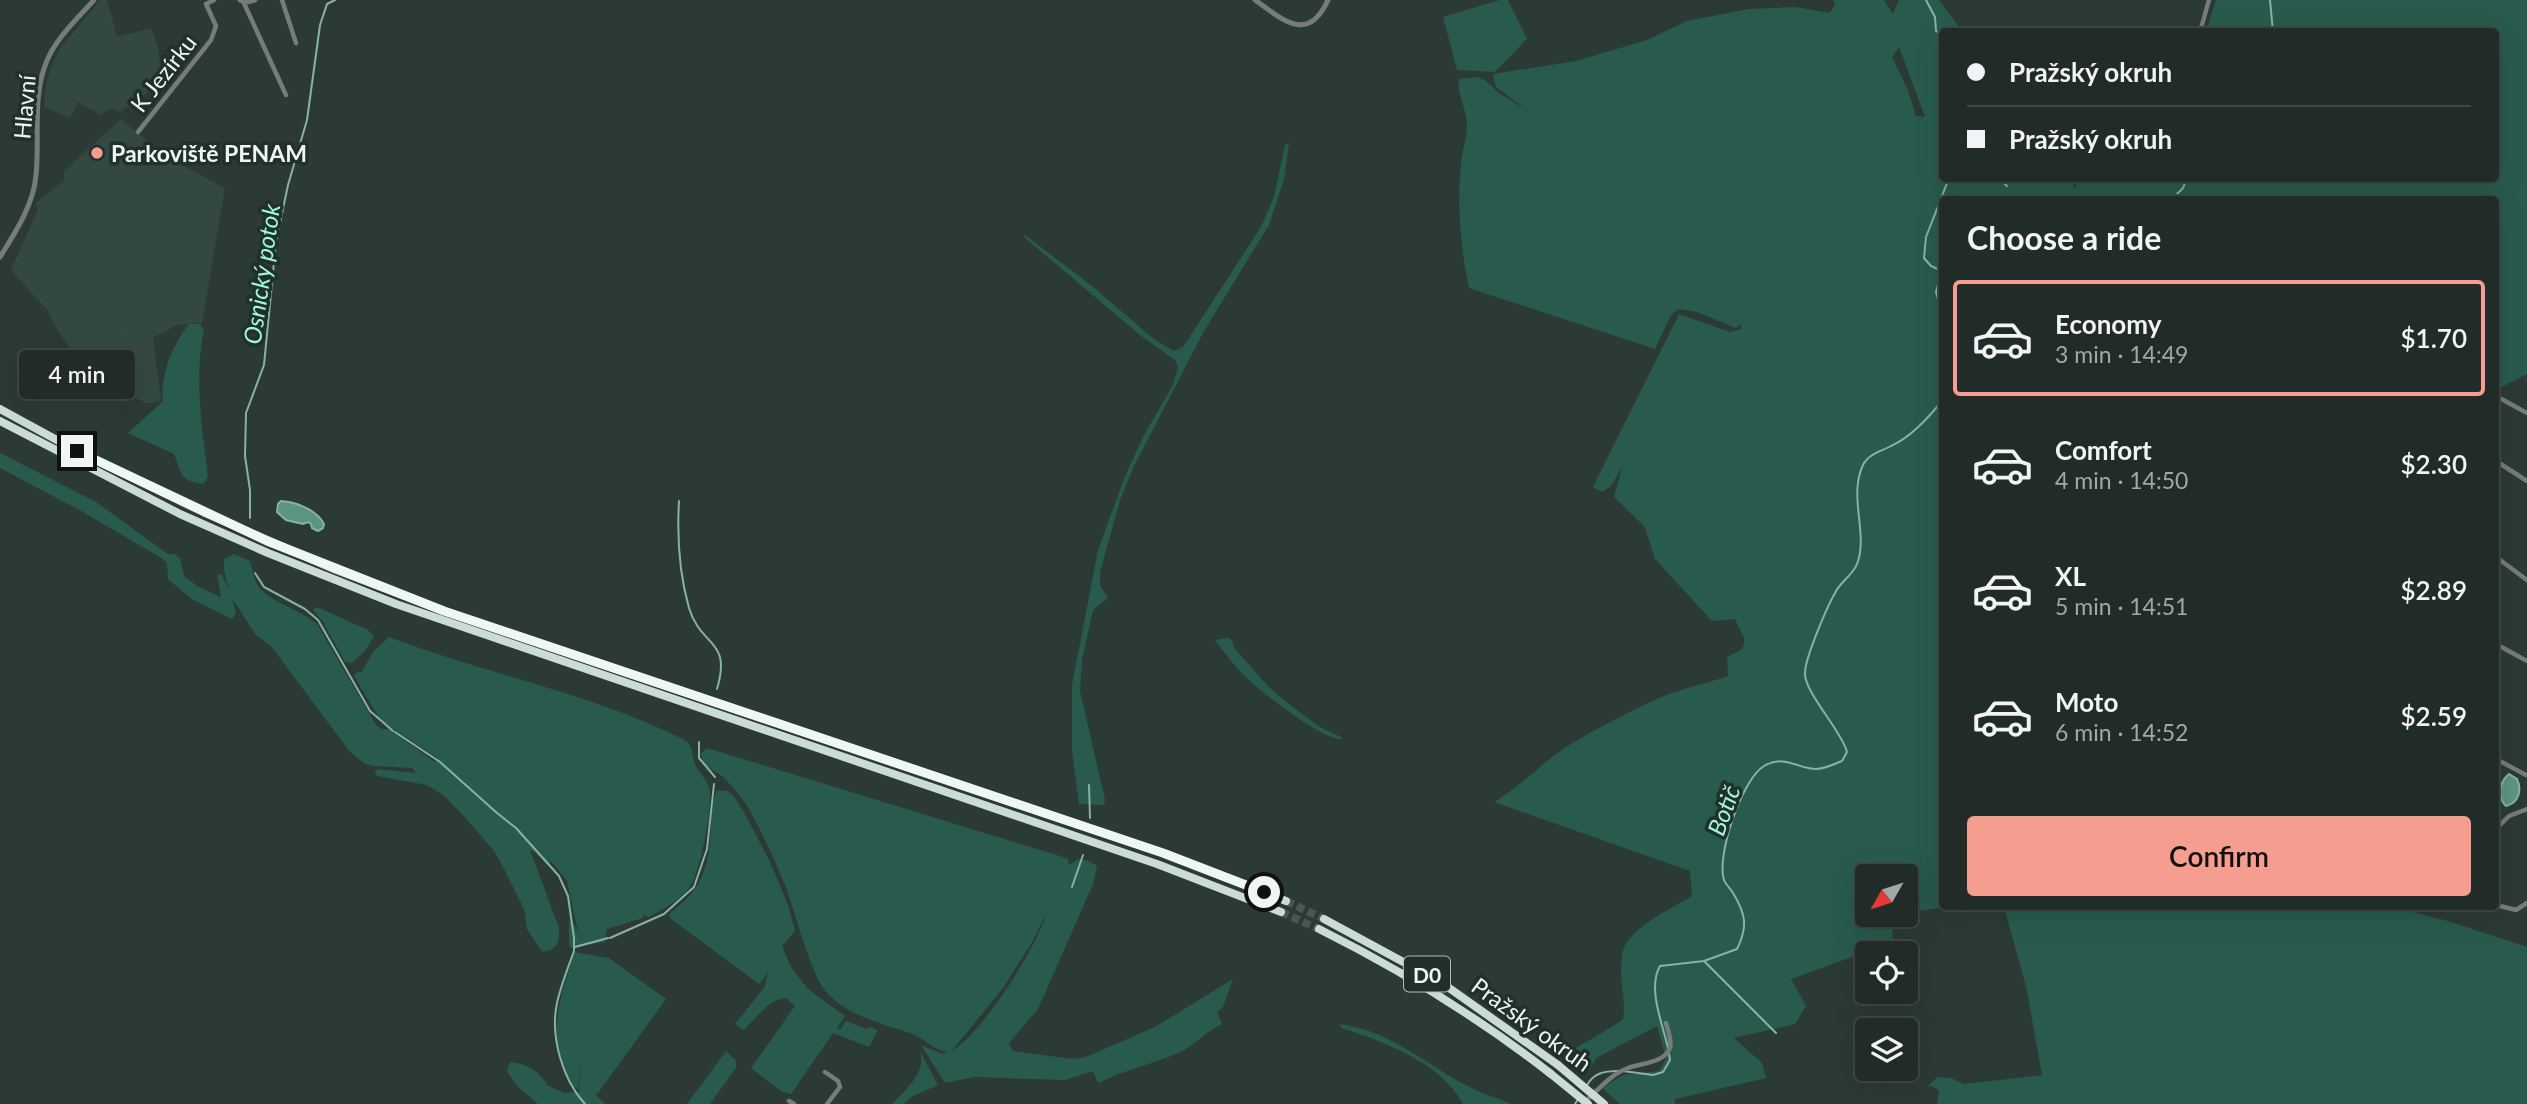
<!DOCTYPE html>
<html lang="en">
<head>
<meta charset="utf-8">
<style>
	:root { --surface:#212c28; --page:#293430; --text:#f1f3f6; --muted:#a2a7a8; --line:#3e4845; --accent:#f59d8f }
	body { margin:0; font-family:Lato,sans-serif; background:var(--page); color:var(--text); height:100vh; display:flex; flex-direction:column; font-size:26px; white-space:nowrap }
	* { box-sizing:border-box; margin:0 }
	p { font-size:23px; color:var(--muted) }
	.icon { flex:none; width:38px; height:38px; fill:none; stroke:currentColor; stroke-width:2; stroke-linecap:round; stroke-linejoin:round }
	.map { position:relative; flex:1; overflow:hidden }
	.side { position:absolute; left:1939px; top:196px; width:560px; height:714px; display:flex; flex-direction:column; background:var(--surface); border-radius:7px; box-shadow:0 7px 28px #0002,0 0 0 2px var(--line) }
	.side>* { flex:none }
	.banner { position:absolute; left:1939px; top:28px; width:560px; height:154px; border-radius:7px; box-shadow:0 7px 28px #0002,0 0 0 2px var(--line); display:grid; align-content:center; height:154px; padding:0 28px; background:var(--surface) }
	.needle { width:46px; rotate:231deg }
	.fabs { position:absolute; left:1855px; top:864px; display:grid; gap:14px }
	.fabs a { display:grid; place-items:center; width:63px; height:63px; border-radius:7px; background:var(--surface); box-shadow:0 7px 28px #0002,0 0 0 2px var(--line); font-size:35px }
	.end { position:absolute; width:32px; height:32px; margin:-16px; border:9px solid #eef7f4; background:#111; box-shadow:0 0 0 4px #111 }
	.from { border-radius:50% }
	.bubble { position:absolute; height:49px; border-radius:7px; background:var(--surface); box-shadow:0 7px 28px #0002,0 0 0 2px var(--line); font-size:23px; font-weight:600; line-height:49px; text-align:center }
	.banner b { display:flex; align-items:center; gap:24px; height:66px; font-size:26px }
	.banner b+b { border-top:2px solid var(--line) }
	.banner i { width:18px; height:18px; background:var(--text) }
	ul { padding:0; list-style:none }
	li { display:flex; align-items:center; gap:21px; height:116px; margin:0 14px 10px; padding:0 14px; border:4px solid transparent; border-radius:7px }
	li div { flex:1 }
	li b { display:block; font-size:26px }
	li em { font-style:normal; font-weight:600 }
	li.selected { border-color:var(--accent) }
	li>.icon { width:63px; height:63px; stroke-width:1.5 }
	h2 { padding:0 28px; font-size:32px; line-height:84px }
	.action { display:flex; gap:14px; margin-top:auto; padding:14px 28px }
	.action a { flex:1; height:80px; border-radius:7px; background:var(--accent); color:#111; font-size:28px; font-weight:600; line-height:80px; text-align:center }
	.map>svg:first-child { display:block }
	.built { fill:#334842 }
	.green { fill:#285b4e; fill-rule:evenodd }
	.water { fill:#5c9483; stroke:#88b2a5; stroke-width:2 }
	.lines { fill:none; stroke-linecap:round; stroke-linejoin:round }
	.stream { stroke:#88b2a5; stroke-width:2 }
	.motorway-tunnel { stroke:#495652; stroke-width:8; stroke-dasharray:8 4; stroke-linecap:butt }
	.minor { stroke:#757c7a; stroke-width:4.5 }
	.tertiary { stroke:#757c7a; stroke-width:5 }
	.motorway { stroke:#cbdbd6; stroke-width:8 }
	.motorway-bridge { stroke:#cbdbd6; stroke-width:8 }
	.route { stroke:#eef7f4; stroke-width:9 }
	.poi-dot { fill:#f59d8f; stroke:#22302c; stroke-width:2.5 }
	.labels { text-anchor:middle; dominant-baseline:central; stroke-width:7; stroke-linejoin:round; paint-order:stroke }
	.shield { fill:#22302c; stroke:#b1bbb8; stroke-width:2 }
	.shield-label { font-size:21px; font-weight:bold; fill:#eef7f4 }
	.street-label { font-size:23px; fill:#eef7f4; stroke:#22302c }
	.poi-label { font-size:23px; font-weight:bold; fill:#eef7f4; stroke:#22302c; text-anchor:start }
	.water-label { font-size:24px; font-style:italic; fill:#9ff9df; stroke:#22302c }
</style>
</head>
<body>
<div class="map">
<svg width="2527" height="1104" viewBox="0 0 2527 1104">
	<rect width="100%" height="100%" fill="#2c3a36"/>
	<path class="built" d="M100,0h7l10,37 34,-9 7,19 2,18 -10,24 -8,8 -22,15 -10,-4 -9,7 -23,-13 -8,16 -26,-11 2,-21 5,-19 10,-20z
		M121,119l45,38 59,31 -23,135 -27,2 -9,7 -13,5 8,64 -14,3 -59,-33 -29,-38 -11,-22 -37,-41 27,-61 -3,-5 29,-24v-9z"/>
	<path class="green" d="M1500,0h8l19,39 -32,33 -38,-2 -14,-53z
		M1833,0h51l9,14 6,-14h40l23,31 -20,1v146l129,1 4,10 2,-11h419v-146l-290,-1 10,-31h311v374l-31,16v-190h-554l2,707 -38,6v-36h-39v38h25l1,27 -102,37 15,27 -11,18 -61,14 28,25 4,15 -91,21v5h-55l-18,-16 21,-13 36,-4 7,-13 -9,-32 -61,32 -7,13 -22,-17c18,-13 38,-21 56,-35 3,-17 -2,-32 -2,-49 1,-8 0,-20 5,-26 14,-22 45,-35 66,-48l-2,-25 -196,-69c28,-16 49,-41 77,-58 27,-16 57,-32 86,-45 22,-10 48,-15 71,-23l-1,-19 15,-8 3,-9 -10,-21 -23,2 -57,-62 -10,-32 -31,-30 8,-30 -11,19 -9,6 -9,-5 86,-173 51,18 11,-3v-5l-5,4 -39,-16 -18,-3 -8,6 -16,34 -186,-61c-9,-41 -12,-84 -8,-125 1,-12 6,-25 6,-37 0,-17 -11,-34 -8,-47l19,-2 8,4 13,12 29,18 -32,-24 -3,-13 83,-13 71,-21 40,-19 62,-12 46,-2 35,6 5,-8zM1899,47l26,70 -9,-1 -9,-28 -15,-31z
		M1289,143l-5,36 -15,46 -65,106 -71,137 -13,32 -20,72v13l8,13 -15,12 -11,50 -2,31 25,109 -1,5 -25,-1 -7,-53v-66l26,-135 28,-76 17,-37 30,-52 5,-18 -3,-7 -35,-25 -116,-98 1,-2 67,51 63,54 19,11 9,-4 78,-120 13,-30 11,-52z
		M189,324h11l4,6c-10,47 -2,99 4,147l-5,7c-24,-3 -21,-11 -29,-30l-46,-21 35,-32c-3,-26 10,-57 26,-77z
		M0,453l96,49 72,52h6l6,4 4,18 13,10 24,11 -4,-23 5,1 7,15 -5,-20v-11l10,-5 16,7c3,9 3,18 9,26 10,14 43,24 58,37l59,101 6,4h7l46,33 2,-4 -57,-38 -26,-44 4,-5 3,2 12,-21 16,-15c97,37 202,56 296,103 9,7 6,13 10,24 3,8 11,14 14,23 5,17 -9,87 -20,101 -9,13 -27,21 -40,29l-6,-2v3l-36,11 -2,13 -34,6 -2,-3v-24l4,1 5,10 -11,-51 -21,-26 5,7 -3,4 -12,-13 -6,-3 29,78c1,14 -2,22 -17,24l-15,-23 -3,-20 -22,-44 -7,-13 -32,-37 -20,-20 -16,-10 -50,-9 -3,-3 4,-4 38,4 -4,-5 -38,-2 -9,-2 -15,-12 -79,-106 -15,-11 -24,-37 4,15 -4,6 -40,-20 -24,-20 -1,-16 -4,-4 -80,-47 -83,-44z
		M317,607l51,23 6,6 -8,14 -14,13 -7,-1 -22,-40 -10,-12z
		M1228,638l4,2 2,8 33,37 17,15 34,26 23,11 1,2c-17,3 -81,-47 -95,-61 -12,-11 -22,-25 -32,-38z
		M707,748l353,108 8,3 1,6 9,-6 11,2 8,5 -4,18 -55,125 -29,34 4,8 60,8 13,-2 69,-30 78,-48 -10,28 -6,5 5,12c-16,7 -26,20 -41,28 -28,12 -57,18 -83,31l-5,-12 -28,9 -91,-3 -29,6 -24,-38 21,9 5,-2c-14,-2 -24,-15 -37,-19 -30,-10 -59,-16 -82,-39 -17,-16 -33,-84 -43,-109 -11,-26 -23,-53 -37,-78 -5,-8 -23,-31 -32,-35 -10,-6 -13,-5 -15,-19zM1047,913c-12,37 -64,119 -96,139l52,-64 28,-44z
		M717,790l10,1 6,4 11,17 26,50 18,43 7,26 -13,15 9,21 17,22 37,27 -8,12 3,2 6,-9 21,8 3,-2 8,3 -9,17 -36,-14 -42,61 -10,-3 -30,-23 44,-62 -9,-8c-17,1 -30,20 -42,32l-9,-6 29,-36 4,-15 -9,11 -88,-65 -2,-5c34,-25 39,-45 42,-86 0,-13 1,-27 6,-38z
		M2004,907h396l1,2 47,12 79,26v157h-590l2,-13 -8,-5 -5,2 11,-11 14,1 13,6 78,-9 -16,-89z
		M574,952l35,6 57,41 -68,94 -3,1 10,10h-67l-19,-16 -12,-17 3,-9c17,2 29,8 37,23l17,8 17,-2 -3,-2 5,-31 -6,31c-7,-4 -9,-11 -12,-18 -19,-42 -2,-79 9,-119z
		M1340,1024c54,7 88,44 136,66 11,6 24,8 35,14h-48c-21,-41 -80,-63 -122,-76z
		M919,1049l19,36 -27,12 -7,7h-12c15,-16 36,-32 27,-55z
		M726,1051l10,10v7l-26,36h-23z"/>
	<path class="water" d="M281,501c15,1 36,9 43,23l-1,4 -5,3 -6,-3 -1,-4 -3,-2 -5,2 -17,-4 -9,-8 1,-8z
		M2509,774l8,5c5,11 2,24 -11,27 -9,-9 -7,-24 3,-32z"/>
	<g class="lines">
		<path class="stream" d="M1926,0l9,17 1,14 6,4
			M2270,0l3,32
			M1999,178l8,8
			M2023,196l7,4
			M2171,200l12,-12 4,-10
			M1942,315l-6,-23 6,-21 -11,-5 -7,-8 2,-21 23,-59
			M679,501c-2,35 0,72 10,107 12,40 43,30 28,81
			M250,518v-28l-5,-34 1,-43 18,-48 12,-123 12,-57 19,-65 13,-95 7,-21 8,-4
			M255,573l9,14 41,22 13,11 52,91 23,20
			M395,732l45,30 57,51 19,15 43,48 9,20 6,42v12
			M699,742v16l16,19
			M1089,785l1,33
			M1072,887l11,-32
			M610,938l54,-24 30,-27 13,-38 7,-65
			M575,947l33,-9
			M574,951c-6,17 -13,34 -17,52 -7,33 5,76 28,101
			M1705,962l71,71
			M1668,1048c-5,-23 -21,-60 -8,-82l44,-5 33,-12c11,-22 9,-35 -4,-56 -2,-4 -7,-8 -9,-13 -8,-24 18,-101 40,-114 21,-12 34,3 52,3 8,0 18,-5 26,-8l5,-9c-5,-21 -43,-60 -42,-79 0,-15 22,-66 30,-80 5,-11 18,-18 22,-29 12,-31 -10,-69 7,-101 5,-9 18,-12 27,-17 20,-9 37,-28 51,-45
			M1623,1071l30,4 10,-3 7,-12 -1,-6
			M1587,1085c7,-12 17,-14 31,-14
			M1575,1104l3,-5"/>
		<path class="motorway-tunnel" d="M1286,901l38,18
			M1281,912l38,17"/>
		<path class="minor" d="M282,0l14,43
			M243,1l43,94
			M2200,32l9,-32
			M138,132l73,-92 5,-14 -10,-22 8,-4
			M2496,396l31,17
			M2496,461l31,20
			M2496,557l31,23
			M2496,644l31,17
			M2496,759l30,16
			M2497,828l12,-12 18,-7
			M2496,905l20,5 11,-7
			M825,1072l13,9 2,6 -13,17
			M789,1101l5,3
			M1584,1103c13,-12 27,-29 44,-35 12,-5 33,-4 41,-18 4,-7 -1,-19 -3,-27"/>
		<path class="tertiary" d="M240,0l7,2 8,-2
			M1255,0c28,20 53,44 73,0
			M0,257c15,-24 34,-53 36,-82 4,-37 -4,-77 10,-112 9,-24 31,-44 48,-63"/>
		<path class="motorway" d="M0,409l77,42 126,61 131,57 110,42 719,242 123,48
			M0,421l180,93 88,39 128,51 761,260 124,48
			M1324,919l118,64 116,82
			M1319,929c82,41 159,88 232,145"/>
		<path class="motorway-bridge" d="M1558,1065l46,39
			M1551,1074l37,30"/>
	</g>
	<g class="lines">
		<path class="route" d="M77,451l190,90 177,70 719,242 101,39"/>
	</g>
	<circle class="poi-dot" cx="97" cy="153" r="7"/>
	<g class="labels">
		<rect class="shield" x="1404" y="956.5" width="46" height="35" rx="5"/>
		<g class="shield-label">
			<text x="1427" y="974">D0</text>
		</g>
		<g class="street-label">
			<text transform="translate(163 73) rotate(-52)">K Jezírku</text>
			<text transform="translate(24 107) rotate(-85)">Hlavní</text>
			<text transform="translate(1532 1024) rotate(36)">Pražský okruh</text>
		</g>
		<g class="poi-label">
			<text x="111" y="153">Parkoviště PENAM</text>
		</g>
		<g class="water-label">
			<text transform="translate(261 274) rotate(-82)">Osnický potok</text>
			<text transform="translate(1723 810) rotate(-70)">Botič</text>
		</g>
	</g>
</svg>
<div class="fabs">
<a><svg class="needle" viewBox="-14 -14 28 28"><path d="M0-13l5 13h-10z" fill="#e53935"/><path d="M0 13l5-13h-10z" fill="#a2a7a8"/></svg></a>
<a><svg class="icon" aria-label="locate" viewBox="0 0 24 24"><circle cx="12" cy="12" r="6"/><path d="M12 2v4M12 18v4M2 12h4M18 12h4"/></svg></a>
<a><svg class="icon" aria-label="layers" viewBox="0 0 24 24"><path d="M12 4l9 5-9 5-9-5zM3 14l9 5 9-5"/></svg></a>
</div>
<i class="end from" style="left:1264px;top:892px"></i>
<i class="end" style="left:77px;top:451px"></i>
<div class="bubble" style="left:19px;top:350px;width:116px">4 min</div>
<div class="banner">
<b><i class="from"></i>Pražský okruh</b>
<b><i></i>Pražský okruh</b>
</div>
<section class="side">
<h2>Choose a ride</h2>
<ul>
<li class="selected"><svg class="icon" aria-label="car" viewBox="0 0 24 24"><path d="M5 17H2v-5l4-1 3-4h7l3 4 3 1v5h-3M9 17h6M6 11h13"/><circle cx="7" cy="17" r="2"/><circle cx="17" cy="17" r="2"/></svg><div><b>Economy</b><p>3 min · 14:49</p></div><em>$1.70</em></li>
<li><svg class="icon" aria-label="car" viewBox="0 0 24 24"><path d="M5 17H2v-5l4-1 3-4h7l3 4 3 1v5h-3M9 17h6M6 11h13"/><circle cx="7" cy="17" r="2"/><circle cx="17" cy="17" r="2"/></svg><div><b>Comfort</b><p>4 min · 14:50</p></div><em>$2.30</em></li>
<li><svg class="icon" aria-label="car" viewBox="0 0 24 24"><path d="M5 17H2v-5l4-1 3-4h7l3 4 3 1v5h-3M9 17h6M6 11h13"/><circle cx="7" cy="17" r="2"/><circle cx="17" cy="17" r="2"/></svg><div><b>XL</b><p>5 min · 14:51</p></div><em>$2.89</em></li>
<li><svg class="icon" aria-label="car" viewBox="0 0 24 24"><path d="M5 17H2v-5l4-1 3-4h7l3 4 3 1v5h-3M9 17h6M6 11h13"/><circle cx="7" cy="17" r="2"/><circle cx="17" cy="17" r="2"/></svg><div><b>Moto</b><p>6 min · 14:52</p></div><em>$2.59</em></li>
</ul>
<div class="action"><a>Confirm</a></div>
</section>
</div>
</body>
</html>
